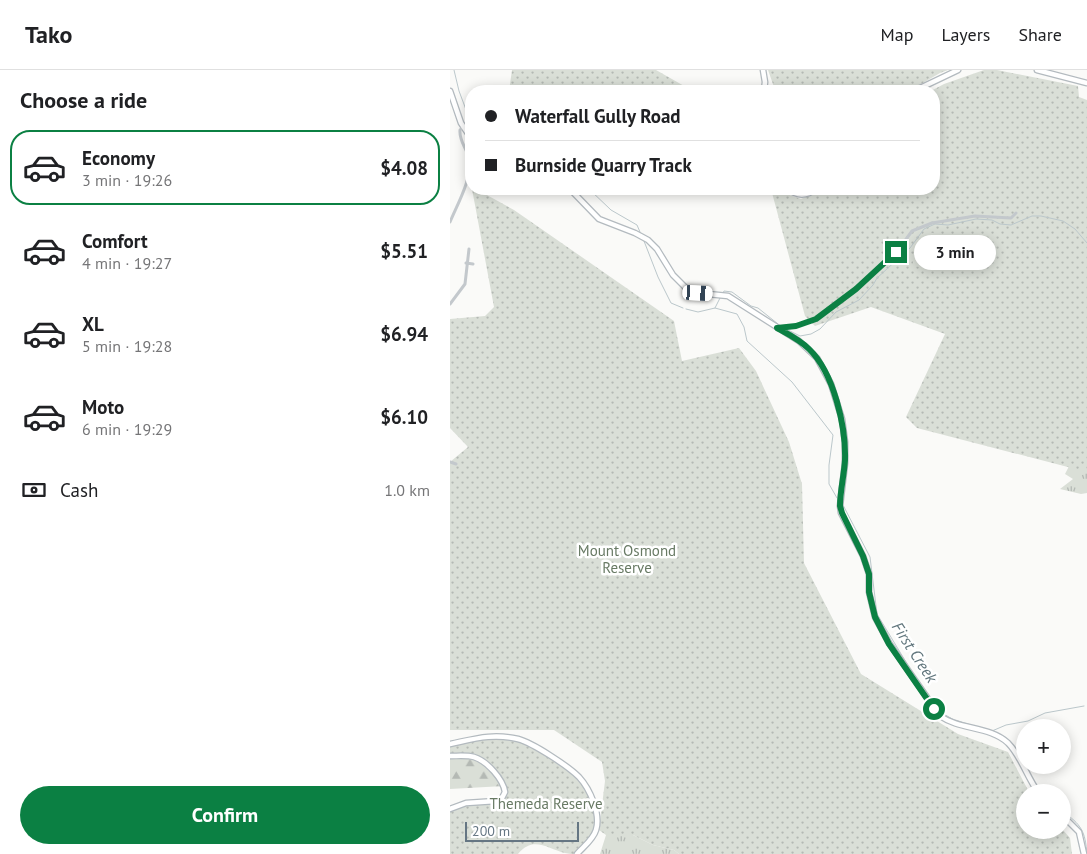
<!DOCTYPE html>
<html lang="en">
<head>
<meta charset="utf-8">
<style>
	:root { --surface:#fff; --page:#f6f6f6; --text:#202124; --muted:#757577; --line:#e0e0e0; --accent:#0b8043 }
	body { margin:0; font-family:"PT Sans",sans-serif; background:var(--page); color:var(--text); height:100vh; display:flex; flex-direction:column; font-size:19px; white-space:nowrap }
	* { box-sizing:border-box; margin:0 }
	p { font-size:16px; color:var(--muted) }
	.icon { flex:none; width:28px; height:28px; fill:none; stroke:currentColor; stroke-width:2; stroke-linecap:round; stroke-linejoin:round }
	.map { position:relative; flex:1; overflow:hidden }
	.details { display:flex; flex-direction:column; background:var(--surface); width:450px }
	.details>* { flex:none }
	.hud { position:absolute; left:15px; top:15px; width:475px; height:110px; border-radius:20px; box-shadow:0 2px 12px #0003; display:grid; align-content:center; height:110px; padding:0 20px; background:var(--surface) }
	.controls { position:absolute; left:566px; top:649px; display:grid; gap:10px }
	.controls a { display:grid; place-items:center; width:55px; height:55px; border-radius:50%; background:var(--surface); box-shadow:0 2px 12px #0003; font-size:25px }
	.scale { position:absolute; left:15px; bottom:12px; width:114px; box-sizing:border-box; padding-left:5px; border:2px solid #657683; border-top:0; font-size:14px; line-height:18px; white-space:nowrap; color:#657683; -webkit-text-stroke:4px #fff; paint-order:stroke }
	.end { position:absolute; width:22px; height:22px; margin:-11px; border:6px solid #0b8043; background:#fff; box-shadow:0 0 0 2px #fff }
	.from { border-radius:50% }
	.bubble { position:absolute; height:35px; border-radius:18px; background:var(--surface); box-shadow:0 2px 12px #0003; font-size:16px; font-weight:700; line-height:35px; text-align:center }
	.car { position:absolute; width:15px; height:30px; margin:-15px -8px; border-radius:6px; box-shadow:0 0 4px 1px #0007; background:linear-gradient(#fff 24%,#345 0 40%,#fff 0 76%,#345 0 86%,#fff 0) }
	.hud b { display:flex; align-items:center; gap:18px; height:48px; font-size:19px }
	.hud b+b { border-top:1px solid var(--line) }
	.hud i { width:12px; height:12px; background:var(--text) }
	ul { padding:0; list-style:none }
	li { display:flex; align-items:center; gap:15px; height:75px; margin:0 10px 8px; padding:0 10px; border:2px solid transparent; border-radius:20px }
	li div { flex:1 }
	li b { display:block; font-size:19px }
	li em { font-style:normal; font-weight:700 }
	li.current { border-color:var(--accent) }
	li>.icon { width:45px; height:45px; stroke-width:1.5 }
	h2 { padding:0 20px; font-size:22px; line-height:60px }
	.pay { display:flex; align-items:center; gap:12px; height:55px; padding:0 20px; font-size:19px }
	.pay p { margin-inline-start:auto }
	.button { display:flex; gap:10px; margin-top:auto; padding:10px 20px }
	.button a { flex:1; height:58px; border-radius:30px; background:var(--accent); color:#fff; font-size:20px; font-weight:700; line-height:58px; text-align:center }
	header { display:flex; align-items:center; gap:30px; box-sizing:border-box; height:70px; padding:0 25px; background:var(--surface); border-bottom:1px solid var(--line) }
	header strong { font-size:24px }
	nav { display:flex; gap:28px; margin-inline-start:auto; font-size:18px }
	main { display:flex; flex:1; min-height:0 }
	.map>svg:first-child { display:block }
	.grass { fill:url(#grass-tufts) }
	.forest { fill:url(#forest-firs) }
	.park { fill:url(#park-dots) }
	.garden { fill:#dadfd7 }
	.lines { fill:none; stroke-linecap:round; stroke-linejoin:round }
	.stream { stroke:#bbc7cb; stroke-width:1 }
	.secondary-casing { stroke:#b3babf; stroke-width:7 }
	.street { stroke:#c3c8cc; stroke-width:3 }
	.secondary { stroke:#fff; stroke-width:4.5 }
	.route { stroke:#0b8043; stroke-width:6 }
	.labels { text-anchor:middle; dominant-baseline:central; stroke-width:5; stroke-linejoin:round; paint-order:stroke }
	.park-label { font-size:15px; fill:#687a64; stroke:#fff }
	.water-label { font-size:16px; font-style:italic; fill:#60757c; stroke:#fff }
</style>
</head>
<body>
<header>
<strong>Tako</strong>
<nav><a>Map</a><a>Layers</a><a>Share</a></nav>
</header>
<main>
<section class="details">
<h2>Choose a ride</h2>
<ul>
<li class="current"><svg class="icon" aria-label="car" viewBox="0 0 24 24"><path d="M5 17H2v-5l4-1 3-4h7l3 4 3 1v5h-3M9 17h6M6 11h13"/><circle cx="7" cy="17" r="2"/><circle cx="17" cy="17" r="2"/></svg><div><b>Economy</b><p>3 min · 19:26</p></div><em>$4.08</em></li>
<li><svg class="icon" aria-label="car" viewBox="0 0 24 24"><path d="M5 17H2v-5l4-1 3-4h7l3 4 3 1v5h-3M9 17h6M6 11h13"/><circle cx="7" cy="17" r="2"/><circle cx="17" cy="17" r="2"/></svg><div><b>Comfort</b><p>4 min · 19:27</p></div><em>$5.51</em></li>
<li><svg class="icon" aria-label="car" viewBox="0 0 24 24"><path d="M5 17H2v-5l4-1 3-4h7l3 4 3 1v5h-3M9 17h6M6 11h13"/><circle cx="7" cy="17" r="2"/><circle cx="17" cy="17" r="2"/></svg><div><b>XL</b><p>5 min · 19:28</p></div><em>$6.94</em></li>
<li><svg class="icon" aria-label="car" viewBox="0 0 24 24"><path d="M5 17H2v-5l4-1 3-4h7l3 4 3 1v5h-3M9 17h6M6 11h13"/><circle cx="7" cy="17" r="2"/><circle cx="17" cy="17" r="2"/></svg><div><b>Moto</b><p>6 min · 19:29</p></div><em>$6.10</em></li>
</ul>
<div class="pay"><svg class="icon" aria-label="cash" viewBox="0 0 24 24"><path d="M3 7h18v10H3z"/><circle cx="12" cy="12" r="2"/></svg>Cash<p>1.0 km</p></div>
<div class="button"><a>Confirm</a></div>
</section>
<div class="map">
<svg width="637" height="784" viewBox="0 0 637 784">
	<defs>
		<pattern id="grass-tufts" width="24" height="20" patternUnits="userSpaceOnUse" patternTransform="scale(1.25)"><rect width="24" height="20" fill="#dadfd7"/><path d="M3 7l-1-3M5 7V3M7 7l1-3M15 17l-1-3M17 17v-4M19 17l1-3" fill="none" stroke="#b4b9b4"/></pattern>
		<pattern id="forest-firs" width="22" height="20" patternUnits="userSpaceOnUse" patternTransform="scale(1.25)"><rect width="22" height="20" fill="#dadfd7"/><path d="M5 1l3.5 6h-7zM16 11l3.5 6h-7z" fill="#b4b9b4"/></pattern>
		<pattern id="park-dots" width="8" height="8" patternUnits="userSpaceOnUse" patternTransform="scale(1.25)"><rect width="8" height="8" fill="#dadfd7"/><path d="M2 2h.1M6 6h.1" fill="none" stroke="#b4b9b4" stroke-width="1.8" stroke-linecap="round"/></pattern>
	</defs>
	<rect width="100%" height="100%" fill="#fafaf8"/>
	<path class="grass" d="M632,371h5v52l-6,1 -21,-5 13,-10 -8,-5z
		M156,765h27l20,10 21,5 5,4h-79z"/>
	<path class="forest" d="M20,668l34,48 -54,3v-45z"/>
	<path class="park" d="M62,0h144l37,21h-184z
		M318,0h180l-8,3 -31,18h-137l2,-4z
		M534,0h13l81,16 1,11 8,3v372l-170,-44 -11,-11 39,-83 -74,-27 -56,19 -10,-10 -34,-127h11l5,5 14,5 21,-10h112v-98h-3l13,-7z
		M22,119h4l38,21 160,111 8,40 57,-13 17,23 33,71 13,42 2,79 57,111 97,60 50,18 21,40h-4v38h38l7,8 2,16h-393l-5,-4 -21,-5 -20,-10h-27l-7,-5 6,-49 -3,-19 -48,-32h-104v-268l18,-15 -18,-19v-109l35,-3 9,-9z
		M20,668l45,1 17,6 48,33 14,29 2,23 -19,24c-4,0 -8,0 -12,-1 -17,-4 -32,-18 -47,1h-68v-45l16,-6 30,-2 9,-9 -12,-20 -18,-14 -25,-2v-12z"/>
	<path class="garden" d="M474,162l10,1 -10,35 -12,-3z"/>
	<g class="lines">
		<path class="stream" d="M4,0l5,21 12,32
			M139,119l22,21 26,15 3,7
			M194,171l14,36 13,26 12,5
			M273,223l1,-2 8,1 19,14 7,2 20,16
			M265,238l6,-12
			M236,239l12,3 17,-4 22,6 7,13 3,14 45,41 41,53 -4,30v19l8,14
			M336,259l14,7 11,-2 9,-5 16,-17 23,-12 14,-15 4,-7 33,-30 14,-19 11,-5 13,1 28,-6 16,1 8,4 11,1 21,-9h9l22,5 12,8 12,14
			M393,435l27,52 7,57 35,58 30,41 12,7 24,7
			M542,661l14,-6 22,-4 17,-8 39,-7
			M612,741c20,14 23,20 25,43"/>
		<g class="secondary-casing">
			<path id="secondary" d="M313,0l2,12 -1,9
				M587,0l50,13
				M0,21l11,32 10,15
				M464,21l44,-21
				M120,119l29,30 36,14 13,7 9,9 16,26 13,13 12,5 30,3 71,45 18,17 14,26 11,35 3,23v21l-5,43 1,7 22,43 6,18v18l6,25 14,26 51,73c20,14 50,10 68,27 13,13 19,34 30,49
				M337,119c10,7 20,7 29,0
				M0,674c24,-5 42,-11 68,-5 15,4 50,27 61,38 11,12 22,37 17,53 -3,10 -13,17 -19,24
				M0,686c8,0 17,-1 24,1 13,4 29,22 31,35l-3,6 -6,3 -30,2 -16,6
				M612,745l17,17 5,22"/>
		</g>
		<path class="street" d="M0,152c7,-17 23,-45 19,-63 -2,-11 -10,-17 -9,-29l3,-3
			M16,193l7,1
			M0,234l15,-20 4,-35
			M327,257l19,-1 20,-7 50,-39 30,-27 16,-22 20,-8 43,-7 36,2 5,-5
			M0,392l6,2"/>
		<use href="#secondary" class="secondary"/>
	</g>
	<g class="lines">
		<path class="route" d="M446,182l-40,37 -40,30 -20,7 -19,2c11,6 23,12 32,21 25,24 37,78 36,111 -1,16 -5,31 -5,46l2,7 21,43 6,18v18l6,25 14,27 45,65"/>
	</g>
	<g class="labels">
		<g class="park-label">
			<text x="177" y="480">Mount Osmond<tspan x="177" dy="17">Reserve</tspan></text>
			<text x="96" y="733">Themeda Reserve</text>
		</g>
		<g class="water-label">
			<text transform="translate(465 582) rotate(57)">First Creek</text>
		</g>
	</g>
</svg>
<div class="controls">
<a>+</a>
<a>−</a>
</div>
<div class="scale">200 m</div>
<i class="end from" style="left:484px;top:639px"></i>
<i class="end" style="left:446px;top:182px"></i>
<div class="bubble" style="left:464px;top:165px;width:82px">3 min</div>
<i class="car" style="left:248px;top:223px;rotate:93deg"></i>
<div class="hud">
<b><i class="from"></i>Waterfall Gully Road</b>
<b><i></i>Burnside Quarry Track</b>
</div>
</div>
</main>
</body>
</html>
